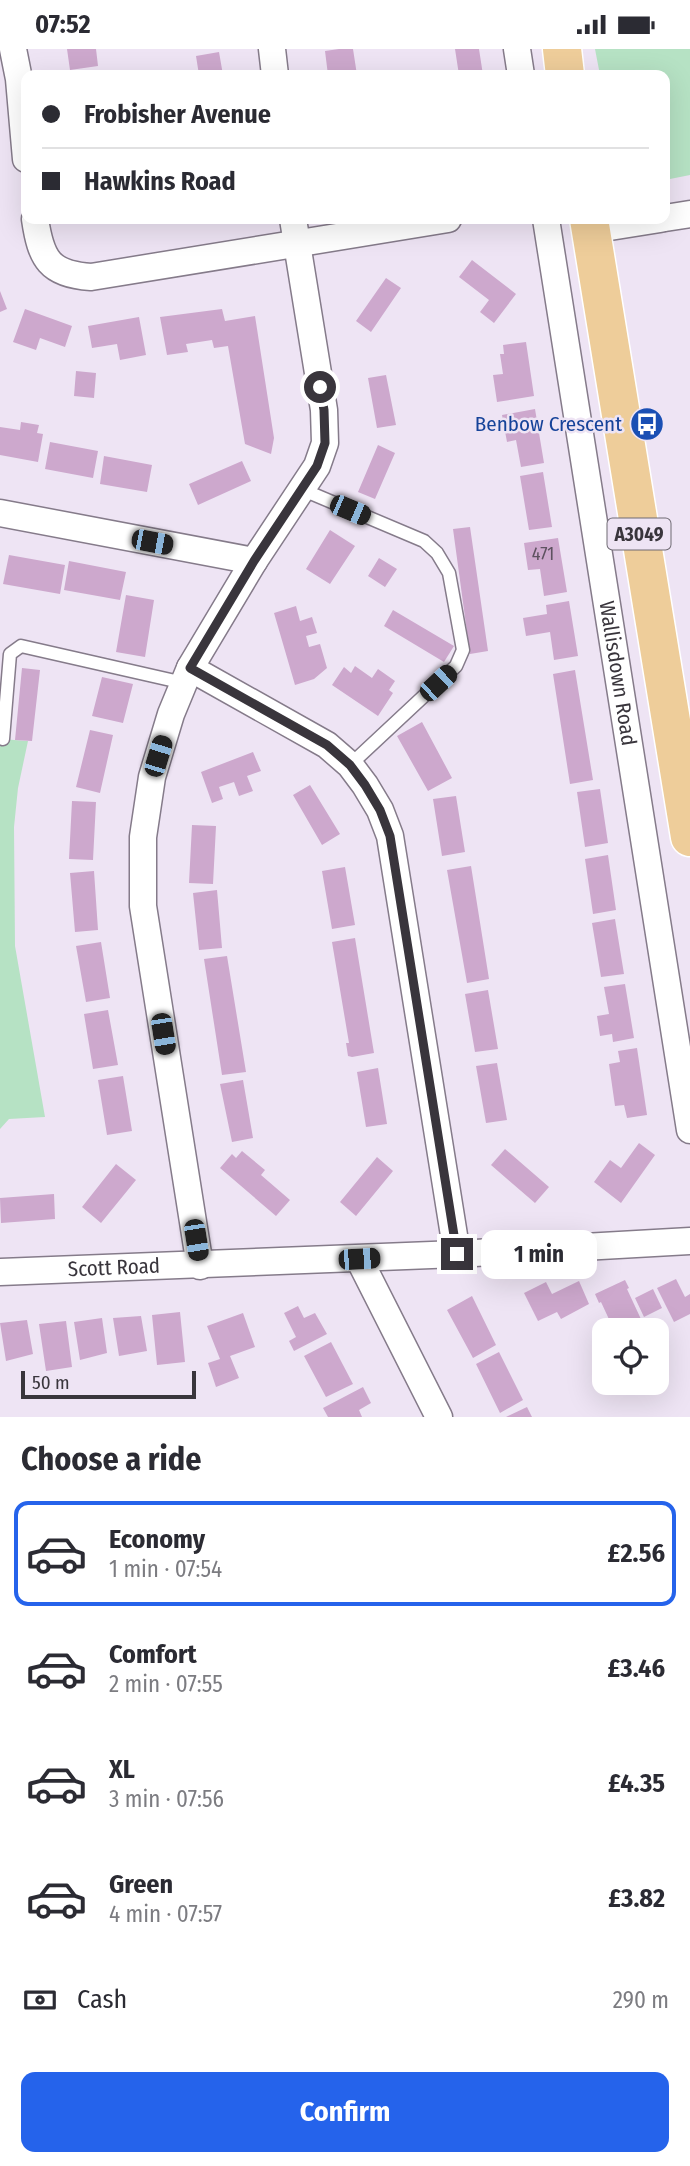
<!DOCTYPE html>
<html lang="en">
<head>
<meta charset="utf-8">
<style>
	:root { --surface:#fff; --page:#f7f7f7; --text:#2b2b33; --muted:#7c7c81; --line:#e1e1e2; --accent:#2563eb }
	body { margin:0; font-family:"Fira Sans Condensed",sans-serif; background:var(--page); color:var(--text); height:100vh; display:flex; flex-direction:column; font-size:26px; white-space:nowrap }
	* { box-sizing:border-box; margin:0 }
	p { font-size:23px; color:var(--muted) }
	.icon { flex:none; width:38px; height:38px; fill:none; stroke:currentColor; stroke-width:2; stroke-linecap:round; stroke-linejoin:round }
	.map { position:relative; height:1368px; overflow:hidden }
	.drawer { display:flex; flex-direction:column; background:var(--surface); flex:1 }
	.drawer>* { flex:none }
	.hud { position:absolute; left:21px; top:21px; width:649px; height:154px; border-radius:14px; box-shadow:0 7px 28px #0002; display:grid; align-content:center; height:154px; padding:0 21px; background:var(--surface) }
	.tools { position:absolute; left:592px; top:1269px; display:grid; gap:14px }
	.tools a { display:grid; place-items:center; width:77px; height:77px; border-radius:14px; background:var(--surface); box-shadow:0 7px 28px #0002; font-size:35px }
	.scale { position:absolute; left:21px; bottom:18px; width:175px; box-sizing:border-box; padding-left:7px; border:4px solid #39353c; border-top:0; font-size:19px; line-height:24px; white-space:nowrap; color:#39353c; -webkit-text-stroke:5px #eee4f4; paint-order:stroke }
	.end { position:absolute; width:32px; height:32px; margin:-16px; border:9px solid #39353c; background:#fff; box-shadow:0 0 0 4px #fff }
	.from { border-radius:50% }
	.bubble { position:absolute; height:49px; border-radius:14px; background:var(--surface); box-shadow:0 7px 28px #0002; font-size:23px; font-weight:700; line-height:49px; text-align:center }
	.car { position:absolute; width:21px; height:42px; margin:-21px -10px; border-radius:9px; box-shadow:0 0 5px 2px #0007; background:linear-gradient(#222 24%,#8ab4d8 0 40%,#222 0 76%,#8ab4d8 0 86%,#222 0) }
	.hud b { display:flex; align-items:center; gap:24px; height:66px; font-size:26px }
	.hud b+b { border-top:2px solid var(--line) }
	.hud i { width:18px; height:18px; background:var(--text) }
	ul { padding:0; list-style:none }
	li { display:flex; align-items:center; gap:21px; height:105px; margin:0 14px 10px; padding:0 7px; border:4px solid transparent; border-radius:14px }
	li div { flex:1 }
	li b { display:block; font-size:26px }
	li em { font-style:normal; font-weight:700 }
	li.current { border-color:var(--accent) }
	li>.icon { width:63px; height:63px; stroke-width:1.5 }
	h2 { padding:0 21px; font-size:32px; line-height:84px }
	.pay { display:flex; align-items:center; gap:18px; height:77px; padding:0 21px; font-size:26px }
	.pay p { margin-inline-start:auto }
	.primary-button { display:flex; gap:14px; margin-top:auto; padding:14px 21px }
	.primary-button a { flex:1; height:80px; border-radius:14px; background:var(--accent); color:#fff; font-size:28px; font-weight:700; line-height:80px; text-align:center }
	.status { display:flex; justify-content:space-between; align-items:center; height:49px; padding:0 35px; background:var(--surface); direction:ltr }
	.status svg { height:19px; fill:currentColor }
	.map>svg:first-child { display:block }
	.green { fill:#b6e2c4 }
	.building { fill:#cda8cd }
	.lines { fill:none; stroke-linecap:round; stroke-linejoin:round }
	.service-casing { stroke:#857b8a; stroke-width:15 }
	.minor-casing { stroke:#857b8a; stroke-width:29 }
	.primary-casing { stroke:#fff; stroke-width:41 }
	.service { stroke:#fff; stroke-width:12 }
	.minor { stroke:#fff; stroke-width:26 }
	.primary { stroke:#eecd9a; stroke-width:38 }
	.route { stroke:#39353c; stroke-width:9 }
	.labels { text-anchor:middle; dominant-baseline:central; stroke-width:5; stroke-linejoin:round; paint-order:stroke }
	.number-label { font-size:18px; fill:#5e5260 }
	.shield { fill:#eee4f4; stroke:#6f6a73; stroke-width:2 }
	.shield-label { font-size:19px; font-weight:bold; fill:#39353c }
	.transit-label { font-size:21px; fill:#164399; stroke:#eee4f4; text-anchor:end }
	.street-label { font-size:21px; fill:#39353c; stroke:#eee4f4 }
</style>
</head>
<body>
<div class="status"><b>07:52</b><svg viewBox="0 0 49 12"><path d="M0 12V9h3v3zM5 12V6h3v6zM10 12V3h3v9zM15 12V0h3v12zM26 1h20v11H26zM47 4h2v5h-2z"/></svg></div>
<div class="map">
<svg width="690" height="1368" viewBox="0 0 690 1368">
	<rect width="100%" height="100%" fill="#eee4f4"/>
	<path class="green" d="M595,0h95v126l-25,5v-105h-65z
		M0,690l28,2 -10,47 -4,39 1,119 30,171 -36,2 -9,10z"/>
	<path class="building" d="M67,0h29l2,17 -28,4z
		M339,0h14l4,26h-29l-3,-24z
		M455,0h24l4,26h-24z
		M219,3l4,23h-24l-3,-19z
		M472,211l44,34 -22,29 -14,-11 9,-12 -30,-23z
		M386,229l15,10 -30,44 -15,-11z
		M0,242l7,18 -7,3z
		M25,260l47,17 -7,21 -25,-9 -4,12 -23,-8z
		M222,260l3,12 30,-5 19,122 -3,16 -26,-10 -17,-98 -14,2 -2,-8 -26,4 2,8 -21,3 -7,-38z
		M139,268l7,38 -26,5 -3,-16 -25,4 -4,-22z
		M526,293l8,54 -37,6 -4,-27 10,-1 -3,-20h4l-1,-9z
		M76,322l20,2 -2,25 -20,-2z
		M386,326l10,50 -19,3 -9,-50z
		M535,360l9,54 -23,4 -5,-27 -9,2 -5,-27z
		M21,373l18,3 -2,8 6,1 -5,28 -38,-7v-28l20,3z
		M50,393l48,9 -5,27 -48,-9z
		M378,396l17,8 -20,46 -17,-7z
		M104,407l48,9 -5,27 -47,-8z
		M242,412l9,20 -53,24 -9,-21z
		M543,423l9,55 -23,3 -9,-54z
		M470,478l18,124 -18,3 -17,-125z
		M330,481l25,16 -25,38 -24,-15z
		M558,489l9,54 -23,4 -4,-27 -12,1 -4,-27z
		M9,506l56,10 -5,29 -57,-10z
		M379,509l18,11 -12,18 -17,-11z
		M69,512l57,11 -6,28 -56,-10z
		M126,546l28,5 -9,57 -29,-5z
		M569,552l9,55 -24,4 -4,-28 -24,4 -3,-18 24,-4 -1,-9z
		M296,557l4,15 12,-4 5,16 -11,3 3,11 11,-3 7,24 -13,11 -19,6 -21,-72z
		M393,561l61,36 -10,16 -60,-36z
		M355,617l17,12 6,-9 17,12 -6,9 4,3 -15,23 -46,-31 12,-18 7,6z
		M22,619l18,2 -8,71 -17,-1z
		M575,621l18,110 -23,4 -17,-110z
		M102,628l31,7 -10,39 -31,-7z
		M422,673l30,56 -24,13 -31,-55z
		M90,681l23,5 -13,58 -24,-6z
		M253,703l8,19 -14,5 6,15 -14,5 -5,-14 -15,5 4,12 -11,4 -11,-31z
		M310,736l30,49 -18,11 -29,-50z
		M600,740l8,54 -23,4 -8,-55z
		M456,747l9,56 -23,4 -9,-57z
		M72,752l24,1 -3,58 -24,-1z
		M192,776l24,1 -3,58 -24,-1z
		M608,806l8,55 -23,4 -8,-55z
		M471,817l18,113 -22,4 -20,-113z
		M345,818l10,58 -23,4 -10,-58z
		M94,822l4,59 -23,2 -5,-59z
		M217,841l5,58 -23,2 -6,-57z
		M615,870l9,55 -23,3 -9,-54z
		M355,889l19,115 -22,4 -4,-1 -2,-13h3l-17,-101z
		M101,893l9,56 -24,4 -10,-56z
		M227,907l19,116 -24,3 -18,-116z
		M625,935l9,54 -21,4 -1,-8 -12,2 -3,-20 12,-2 -5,-27z
		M488,941l10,59 -23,3 -10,-58z
		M108,961l10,55 -25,4 -9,-55z
		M637,999l10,67 -20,3 -3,-13 -9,1 -6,-42 11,-2 -2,-11z
		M497,1014l10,57 -21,3 -10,-57z
		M378,1019l9,56 -21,3 -9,-55z
		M123,1027l9,55 -25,4 -9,-55z
		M243,1031l10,58 -21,4 -12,-58z
		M639,1094l16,12 -34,48 -27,-21 16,-22 11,8z
		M505,1100l44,38 -14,16 -44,-38z
		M242,1102l23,19 -4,5 29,25 -14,16 -56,-48 12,-14 4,4z
		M377,1108l16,14 -37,45 -16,-14z
		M116,1115l20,16 -35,43 -19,-16z
		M54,1145l1,25 -54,4 -1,-25z
		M676,1230l9,18 5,-3v20l-16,8 -17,-34z
		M625,1231l4,8 -2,1 19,41h-32l-13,-28 -2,1 -4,-9z
		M579,1232l10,23 -28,15 -4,-7 -19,9 -14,-28 22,-11 6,12z
		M653,1240l9,19 -18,9 -9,-19z
		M472,1247l24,49 -23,13 -26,-48z
		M298,1257l6,12 11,-5 12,21 -33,17 -5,-10 7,-4 -12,-24z
		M180,1263l5,50 -28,3 -5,-50z
		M243,1264l12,34 -25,9 9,22 -23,9 -8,-24 12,-4 -13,-33z
		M141,1267l6,35 -28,5 -6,-38z
		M102,1269l5,35 -27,7 -6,-38z
		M27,1271l6,34 -27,7 -6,-38z
		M66,1272l6,46 -26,4 -7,-47z
		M331,1293l22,42 -27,13 -22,-41z
		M499,1303l24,48 -23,13 -24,-49z
		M363,1338l8,16 -12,7 3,7h-34l-5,-9z
		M527,1358l5,10h-26z"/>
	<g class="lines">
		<g class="service-casing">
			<path id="service" d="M301,440l123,52 13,12 12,20 14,77 -7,16 -106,99
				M3,690l7,-85 11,-8 163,37"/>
		</g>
		<g class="minor-casing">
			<g id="minor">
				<path d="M13,0l6,30 7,80"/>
				<path d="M272,0l3,26"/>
				<path d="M517,0l4,26"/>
				<path d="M665,169l25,-4"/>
				<path d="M35,170c6,40 14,55 56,58l357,-58"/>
				<path id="s1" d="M546,170l144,911"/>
				<path d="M591,181l69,-11"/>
				<path d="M0,464l254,48"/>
				<path d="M190,619l137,77 23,20 15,20 15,25 10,26 67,418"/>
				<path d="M359,1210l80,158"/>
				<path d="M200,1217l-57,-360v-69l9,-60 19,-63 19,-46 64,-107 63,-95 8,-23 -1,-33 -31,-191"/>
				<path id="s2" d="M0,1223l457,-18 233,-13"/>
			</g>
		</g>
		<g class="primary-casing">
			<path id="primary" d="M562,0l3,26
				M589,170l101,618"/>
		</g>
		<use href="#service" class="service"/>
		<use href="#minor" class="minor"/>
		<use href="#primary" class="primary"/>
	</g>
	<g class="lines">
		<path class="route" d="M320,338l4,23 1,33 -8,23 -63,95 -64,107 137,77 23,20 15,20 15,25 10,26 67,418"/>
	</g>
	<defs>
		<g id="bus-disc" transform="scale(1.75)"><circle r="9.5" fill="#1a4fb4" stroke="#eee4f4"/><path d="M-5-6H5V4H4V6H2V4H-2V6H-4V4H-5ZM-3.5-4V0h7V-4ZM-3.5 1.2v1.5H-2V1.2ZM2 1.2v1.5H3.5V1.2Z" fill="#fff"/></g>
	</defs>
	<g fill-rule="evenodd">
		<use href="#bus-disc" x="647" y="375"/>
	</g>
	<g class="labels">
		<g class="number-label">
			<text x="543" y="505">471</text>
		</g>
		<rect class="shield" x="607.5" y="469.5" width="63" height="31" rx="5"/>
		<g class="shield-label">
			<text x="639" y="485">A3049</text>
		</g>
		<g class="transit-label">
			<text x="622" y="375">Benbow Crescent</text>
		</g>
		<g class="street-label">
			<text stroke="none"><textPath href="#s1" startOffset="460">Wallisdown Road</textPath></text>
			<text stroke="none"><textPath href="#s2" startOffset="114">Scott Road</textPath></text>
		</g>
	</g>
</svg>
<div class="tools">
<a><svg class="icon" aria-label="locate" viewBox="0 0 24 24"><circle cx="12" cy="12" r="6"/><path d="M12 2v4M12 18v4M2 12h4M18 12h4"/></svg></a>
</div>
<div class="scale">50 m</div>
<i class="end from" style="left:320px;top:338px"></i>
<i class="end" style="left:457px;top:1205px"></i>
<div class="bubble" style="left:481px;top:1181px;width:116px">1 min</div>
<i class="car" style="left:350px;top:461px;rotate:113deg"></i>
<i class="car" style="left:152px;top:493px;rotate:101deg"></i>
<i class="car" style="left:438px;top:634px;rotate:47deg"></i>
<i class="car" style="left:158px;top:707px;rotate:17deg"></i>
<i class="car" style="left:163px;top:985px;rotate:171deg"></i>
<i class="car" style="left:196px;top:1191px;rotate:171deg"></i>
<i class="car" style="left:359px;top:1210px;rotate:87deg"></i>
<div class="hud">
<b><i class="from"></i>Frobisher Avenue</b>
<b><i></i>Hawkins Road</b>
</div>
</div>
<section class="drawer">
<h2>Choose a ride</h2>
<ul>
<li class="current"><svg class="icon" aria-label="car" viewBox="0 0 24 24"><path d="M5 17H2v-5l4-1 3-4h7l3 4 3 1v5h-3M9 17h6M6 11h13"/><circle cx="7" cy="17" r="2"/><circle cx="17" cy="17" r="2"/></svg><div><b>Economy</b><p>1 min · 07:54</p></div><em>£2.56</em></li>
<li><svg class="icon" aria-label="car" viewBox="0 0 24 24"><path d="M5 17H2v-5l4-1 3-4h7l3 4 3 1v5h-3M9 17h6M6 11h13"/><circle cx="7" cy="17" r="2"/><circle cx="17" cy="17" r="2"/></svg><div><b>Comfort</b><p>2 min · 07:55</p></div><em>£3.46</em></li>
<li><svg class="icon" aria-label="car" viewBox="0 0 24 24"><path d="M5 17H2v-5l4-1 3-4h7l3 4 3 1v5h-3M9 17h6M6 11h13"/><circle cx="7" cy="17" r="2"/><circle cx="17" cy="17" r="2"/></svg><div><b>XL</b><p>3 min · 07:56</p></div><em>£4.35</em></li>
<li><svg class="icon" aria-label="car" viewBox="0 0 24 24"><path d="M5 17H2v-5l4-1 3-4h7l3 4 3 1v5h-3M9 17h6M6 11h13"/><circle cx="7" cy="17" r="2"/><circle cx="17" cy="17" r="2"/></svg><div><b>Green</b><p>4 min · 07:57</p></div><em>£3.82</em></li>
</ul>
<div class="pay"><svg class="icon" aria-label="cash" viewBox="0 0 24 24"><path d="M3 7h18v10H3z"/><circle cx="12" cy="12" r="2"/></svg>Cash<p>290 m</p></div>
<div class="primary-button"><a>Confirm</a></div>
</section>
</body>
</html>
